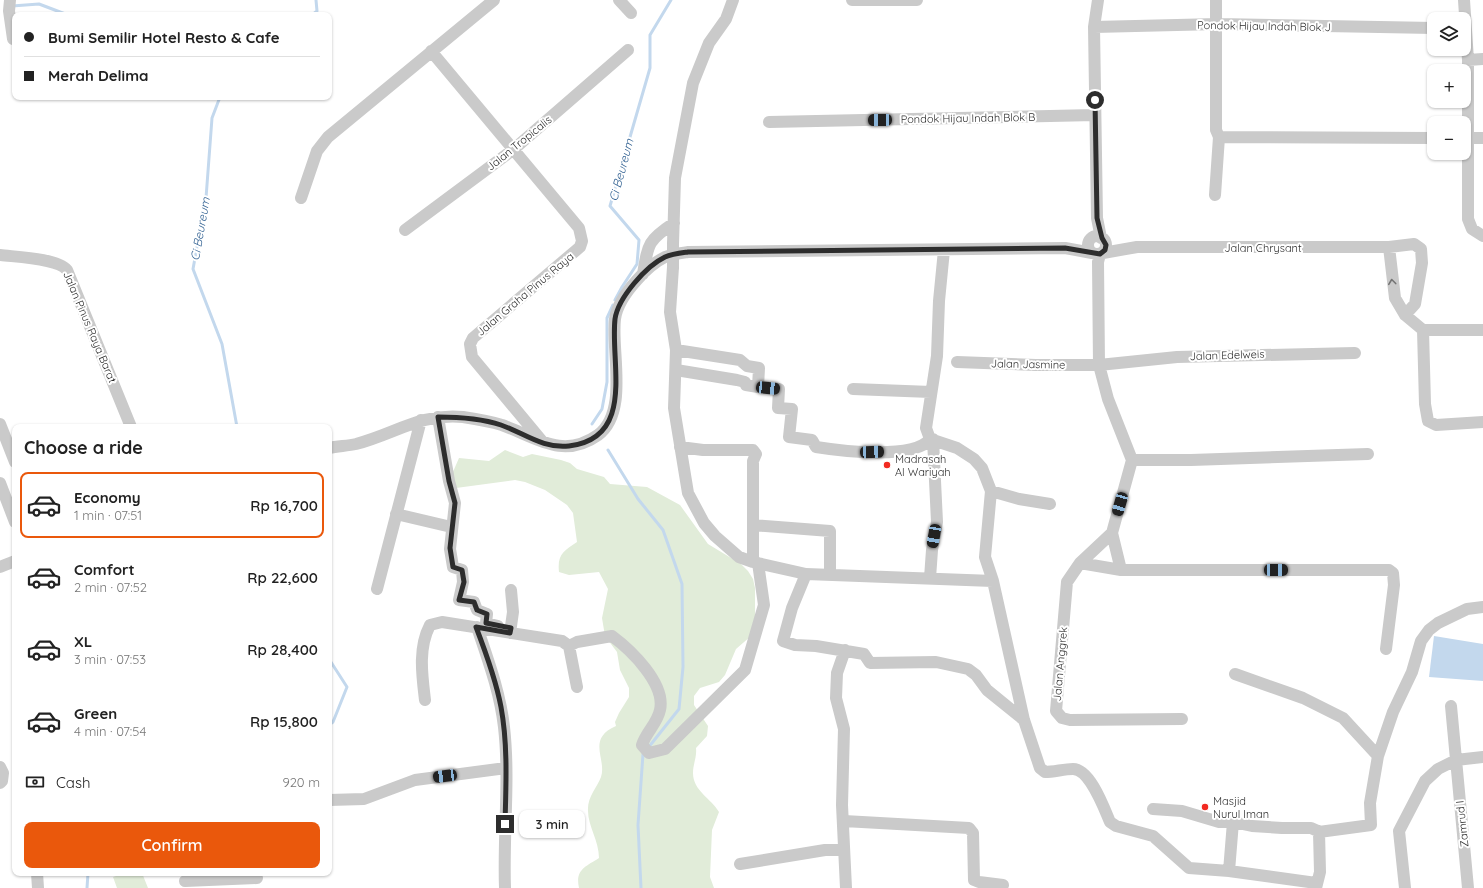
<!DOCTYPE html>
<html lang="en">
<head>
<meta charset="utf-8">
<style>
	:root { --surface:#fff; --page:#f2f2f2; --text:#222; --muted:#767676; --line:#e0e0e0; --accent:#ea580c }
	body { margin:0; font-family:Quicksand,sans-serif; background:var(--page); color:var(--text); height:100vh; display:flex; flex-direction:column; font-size:15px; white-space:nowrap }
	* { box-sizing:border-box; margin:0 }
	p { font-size:13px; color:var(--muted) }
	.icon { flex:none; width:22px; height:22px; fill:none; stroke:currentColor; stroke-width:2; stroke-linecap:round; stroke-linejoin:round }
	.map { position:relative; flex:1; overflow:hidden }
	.sheet { position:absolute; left:12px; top:424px; width:320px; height:452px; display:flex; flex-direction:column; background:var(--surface); border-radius:8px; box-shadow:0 1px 3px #0004 }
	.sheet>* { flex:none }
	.guide { position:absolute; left:12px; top:12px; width:320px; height:88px; border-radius:8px; box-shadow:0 1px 3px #0004; display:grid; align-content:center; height:88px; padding:0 12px; background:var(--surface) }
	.controls { position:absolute; left:1427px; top:12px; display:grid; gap:8px }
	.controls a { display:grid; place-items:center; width:44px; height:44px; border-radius:8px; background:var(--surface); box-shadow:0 1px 3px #0004; font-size:20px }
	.end { position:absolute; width:18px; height:18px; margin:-9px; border:5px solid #2d2d2d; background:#fff; box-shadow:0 0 0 2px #fff }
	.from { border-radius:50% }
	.bubble { position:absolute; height:28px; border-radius:8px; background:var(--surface); box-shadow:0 1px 3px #0004; font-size:13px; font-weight:600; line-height:28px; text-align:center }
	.car { position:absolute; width:12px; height:24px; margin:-12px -6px; border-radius:5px; box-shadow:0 0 3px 1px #0007; background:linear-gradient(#222 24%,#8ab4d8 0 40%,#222 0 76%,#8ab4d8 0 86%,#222 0) }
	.guide b { display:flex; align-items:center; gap:14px; height:38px; font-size:15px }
	.guide b+b { border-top:1px solid var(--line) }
	.guide i { width:10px; height:10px; background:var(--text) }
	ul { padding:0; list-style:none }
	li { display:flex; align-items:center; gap:12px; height:66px; margin:0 8px 6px; padding:0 4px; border:2px solid transparent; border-radius:8px }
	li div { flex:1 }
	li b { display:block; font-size:15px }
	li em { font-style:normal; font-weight:600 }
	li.on { border-color:var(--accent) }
	li>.icon { width:36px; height:36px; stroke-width:1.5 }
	h2 { padding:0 12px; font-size:18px; line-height:48px }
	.pay { display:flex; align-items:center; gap:10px; height:44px; padding:0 12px; font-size:15px }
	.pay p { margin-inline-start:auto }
	.primary-button { display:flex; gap:8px; margin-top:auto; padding:8px 12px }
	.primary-button a { flex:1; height:46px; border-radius:8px; background:var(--accent); color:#fff; font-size:16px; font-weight:600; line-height:46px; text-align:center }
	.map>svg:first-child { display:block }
	.green { fill:#e1ecd9 }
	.water { fill:#c3d8ed }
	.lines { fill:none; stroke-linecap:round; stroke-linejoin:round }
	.stream { stroke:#c3d8ed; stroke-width:3 }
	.street { stroke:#cacaca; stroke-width:12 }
	.street-bridge { stroke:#cacaca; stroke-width:12 }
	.oneway { stroke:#747474 }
	.route { stroke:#2d2d2d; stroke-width:5 }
	.poi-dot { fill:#f22a21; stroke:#fff; stroke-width:1.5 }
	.labels { text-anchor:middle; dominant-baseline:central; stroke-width:4; stroke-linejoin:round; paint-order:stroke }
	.street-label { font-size:11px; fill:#2d2d2d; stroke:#fff }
	.poi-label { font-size:11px; fill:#2d2d2d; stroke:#fff; text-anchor:start }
	.water-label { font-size:12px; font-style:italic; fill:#356494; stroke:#fff }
</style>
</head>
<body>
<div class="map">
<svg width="1483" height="888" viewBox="0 0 1483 888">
	<rect width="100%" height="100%" fill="#fff"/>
	<path class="green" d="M505,450l18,7 9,-3 29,6 9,3 7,6 27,8 6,7 37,3 33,18 28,39 33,20 7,7 5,8 2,9v39l-4,9 -15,13 -11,26 -6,7 -19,6 -6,8v9l14,21 -1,10 -11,12c1,9 -3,16 -3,25 0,18 18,25 26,39l-7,18 -2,47 4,11h-135c-4,-18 6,-21 20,-30 0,-17 -11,-32 -11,-47 -1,-14 9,-23 13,-34 6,-18 -15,-38 15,-51l-1,-4 4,-9 10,-16v-9l-9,-18 -3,-18 -12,-16 -3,-18 6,-29 -9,-17 -30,3 -10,-3c-2,-18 5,-21 18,-30l-4,-29 -6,-8 -22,-15 -20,-8 -10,-2 -59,8 -7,-7 10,-23 30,3z
		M125,873h17l6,15h-31l-4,-11z"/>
	<path class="water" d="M1434,636l49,8v37l-54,-4z"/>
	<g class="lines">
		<path class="stream" d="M12,6l27,-2 29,11
			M312,15l5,-4 -1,-11
			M220,97l-8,21 -6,80 -13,71 29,75 15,83
			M615,300l7,-13 15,-23 2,-24 -29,-34 40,-138v-33l21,-35
			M592,424l10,-15 5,-27v-64l6,-13
			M608,450l30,49 25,31 19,54 1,83 -4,42 -31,39
			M329,659l18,28 -14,35 -4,3
			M87,888l1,-15
			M641,888l-3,-63 5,-71 1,-1"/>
		<path class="street" d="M10,0l-1,11 4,28
			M619,0l12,13
			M852,0h65
			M1098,0l-4,27 3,191 4,20
			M1464,0l4,60v159l4,10 11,7
			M1094,27l124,-3 216,4
			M431,51l148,177 3,13 -2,6 -107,91 -3,6 2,13 70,84
			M1468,60l15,-1
			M769,122l326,-7
			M1219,137l215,1
			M1464,138h19
			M1215,195l4,-58 -3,-7v-130
			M301,198l16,-47 11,-14 166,-137
			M405,230l109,-81 114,-99
			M1088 245a9 9 0 1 1 18 0a9 9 0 1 1-18 0Z
			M673,244l2,-66 18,-95 16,-40 17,-24 7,-19
			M1389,247l6,51 10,17 18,15
			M944,250l-5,51 -2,55 -11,72 4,11 27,9 17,11 8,9 9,23 -6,66 8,24 31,139 16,48 5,4c9,0 19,-3 28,-3 17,0 31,39 37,53l6,4 37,10 36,32 40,3 87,12
			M1103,253l34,-6h252l25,-3 7,5 1,14 -7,41 -10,11
			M1100,254l-2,8 1,103 9,34 24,61 -20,73 9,37
			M0,255c16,2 57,3 67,15l64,157
			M673,267l-3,45 6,38 -2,58 14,85 16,30 11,13 24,21 14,5 53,12 -14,34 -9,33 12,4 21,1 48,8 6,9 66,-1 32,7 8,6 11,15 37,30
			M643,274c5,-30 5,-34 31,-51
			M1423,330l2,74 3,17 8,4 47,-3
			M1423,330h60
			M676,350l64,10 7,6 12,2 -1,19 21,2 -1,19 14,1 -3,28 23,3 4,7c25,4 98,13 114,-8
			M957,362l79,3h63l78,-8 178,-4
			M676,370l61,10 8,2 1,3 12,2
			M853,389l78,3
			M438,417l11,64 6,22 -5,46 3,18 9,3 1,12 -4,18 15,2 3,8 10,4 -1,9 12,3
			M0,424l15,38
			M680,447l23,3h50l3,4 -3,7v101
			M329,448c9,-2 18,-2 27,-4 39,-10 64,-31 107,-27 13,2 26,4 39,8 33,12 61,35 96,10 31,-23 13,-84 17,-116 2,-15 12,-28 22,-39 7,-8 18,-18 28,-23 7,-3 16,-4 23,-5l377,-4 27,5
			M1132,460h59l177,-6
			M0,483l15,39
			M991,491l28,8 31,5
			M396,514l51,12
			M753,525l77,6v43
			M1112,533l-32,30 -13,19 -11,129 6,7 8,2 112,-1
			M1080,563l41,7h268l4,3 1,12 -8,64
			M0,567l15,-6
			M806,574l187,7
			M930,578l2,-28 5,-28 -4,-83
			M377,589l44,-169
			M477,627c11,33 23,65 27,100 6,53 -1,107 1,161
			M510,633l3,-21 -2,-22
			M569,646l8,-4 35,-6c19,14 54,48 48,74 -3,14 -14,22 -18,35l7,8 16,-4 80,-79 19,-65 -6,-42
			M845,650l-8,23 -1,25 8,31 -2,76 4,83
			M1235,674l68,24 40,20 35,38
			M425,700c-3,-25 -7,-52 5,-75l12,-3 120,19 7,5 8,41
			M1451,706l17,182
			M0,767l3,6 -1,8 -2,2
			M329,800l35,-1 51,-19 91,-12
			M1153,809l29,2 37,11h14l19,4 30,2h29l9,4
			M844,821l125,7 4,5 1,47 5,2 24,3
			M740,864l85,-14h18
			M1229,871l4,-49
			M37,873l1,15
			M185,881l72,-3
			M1316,888l4,-16 -1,-40 52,-7 -1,-22 8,-47 15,-44 19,-40 9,-31 8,-11 9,-7 29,-14 16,-2
			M1405,888l-6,-57 26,-50 13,-12 18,-9 27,-3"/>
		<path class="street-bridge" d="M673,267v-23"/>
	</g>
	<defs><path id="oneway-chevron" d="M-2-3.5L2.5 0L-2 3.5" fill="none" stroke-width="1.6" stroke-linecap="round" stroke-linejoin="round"/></defs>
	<use class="oneway" href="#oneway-chevron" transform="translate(1392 282) rotate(-97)"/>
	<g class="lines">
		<path class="route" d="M505,824c1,-39 3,-79 -4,-117 -5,-27 -15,-54 -25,-80l34,6 1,-5 -25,-5 1,-9 -10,-4 -3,-8 -15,-2 5,-18 -2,-12 -9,-3 -3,-19 5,-45 -6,-22 -11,-64c21,0 42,1 63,8 23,8 42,24 68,21 67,-8 41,-83 46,-127 3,-21 31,-53 50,-62 7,-3 16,-4 23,-5l377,-4 35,6 5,-4 1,-5 -4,-7 -5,-20 -2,-118"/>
	</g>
	<g class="poi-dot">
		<circle cx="887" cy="465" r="4"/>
		<circle cx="1205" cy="807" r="4"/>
	</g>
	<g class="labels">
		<g class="street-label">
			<text transform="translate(1264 26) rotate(1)">Pondok Hijau Indah Blok J</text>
			<text transform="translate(968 118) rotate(-1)">Pondok Hijau Indah Blok B</text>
			<text transform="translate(519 143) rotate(-39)">Jalan Tropicalis</text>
			<text x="1263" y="248">Jalan Chrysant</text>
			<text transform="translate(525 294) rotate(-40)">Jalan Graha Pinus Raya</text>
			<text transform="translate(90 327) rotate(67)">Jalan Pinus Raya Barat</text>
			<text transform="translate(1227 355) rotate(-2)">Jalan Edelweis</text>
			<text transform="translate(1028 364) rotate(1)">Jalan Jasmine</text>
			<text transform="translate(1060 664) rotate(-85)">Jalan Anggrek</text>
			<text transform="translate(1462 824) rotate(-96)">Zamrud I</text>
		</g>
		<g class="poi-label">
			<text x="895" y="459">Madrasah<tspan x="895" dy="13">Al Wariyah</tspan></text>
			<text x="1213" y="801">Masjid<tspan x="1213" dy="13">Nurul Iman</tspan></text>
		</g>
		<g class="water-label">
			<text transform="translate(621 170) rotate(-75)">Ci Beureum</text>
			<text transform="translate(200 229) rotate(-80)">Ci Beureum</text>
		</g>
	</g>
</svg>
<div class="controls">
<a><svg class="icon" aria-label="layers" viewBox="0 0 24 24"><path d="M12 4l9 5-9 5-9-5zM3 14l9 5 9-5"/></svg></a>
<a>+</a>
<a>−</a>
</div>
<i class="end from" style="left:1095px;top:100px"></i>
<i class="end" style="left:505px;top:824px"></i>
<div class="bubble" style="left:519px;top:810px;width:66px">3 min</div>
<i class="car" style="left:880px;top:120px;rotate:269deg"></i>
<i class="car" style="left:768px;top:388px;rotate:96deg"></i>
<i class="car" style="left:872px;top:452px;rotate:88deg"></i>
<i class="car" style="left:1120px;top:504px;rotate:196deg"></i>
<i class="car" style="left:934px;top:536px;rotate:190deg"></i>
<i class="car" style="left:1276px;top:570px;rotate:90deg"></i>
<i class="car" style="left:445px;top:776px;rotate:263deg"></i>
<div class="guide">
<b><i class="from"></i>Bumi Semilir Hotel Resto &amp; Cafe</b>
<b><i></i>Merah Delima</b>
</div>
<section class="sheet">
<h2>Choose a ride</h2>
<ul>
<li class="on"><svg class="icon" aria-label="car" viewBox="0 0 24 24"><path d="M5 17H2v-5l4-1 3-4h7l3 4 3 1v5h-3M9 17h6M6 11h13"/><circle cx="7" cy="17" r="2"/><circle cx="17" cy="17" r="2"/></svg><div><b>Economy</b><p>1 min · 07:51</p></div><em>Rp 16,700</em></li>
<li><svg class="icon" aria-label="car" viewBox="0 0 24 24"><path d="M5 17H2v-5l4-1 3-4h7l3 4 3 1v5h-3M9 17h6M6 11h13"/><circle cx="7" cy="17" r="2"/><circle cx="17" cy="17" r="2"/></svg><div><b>Comfort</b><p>2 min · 07:52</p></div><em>Rp 22,600</em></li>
<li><svg class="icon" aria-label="car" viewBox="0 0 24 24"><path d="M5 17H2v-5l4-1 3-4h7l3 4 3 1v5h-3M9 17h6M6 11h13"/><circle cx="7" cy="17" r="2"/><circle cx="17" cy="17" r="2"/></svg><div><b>XL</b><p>3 min · 07:53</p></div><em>Rp 28,400</em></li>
<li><svg class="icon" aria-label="car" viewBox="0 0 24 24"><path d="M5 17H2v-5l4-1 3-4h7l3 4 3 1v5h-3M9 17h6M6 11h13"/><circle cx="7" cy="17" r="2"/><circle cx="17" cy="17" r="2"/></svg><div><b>Green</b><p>4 min · 07:54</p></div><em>Rp 15,800</em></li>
</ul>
<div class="pay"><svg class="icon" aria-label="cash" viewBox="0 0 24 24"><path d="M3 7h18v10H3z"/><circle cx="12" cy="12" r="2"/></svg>Cash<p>920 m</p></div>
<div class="primary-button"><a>Confirm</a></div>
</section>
</div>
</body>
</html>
